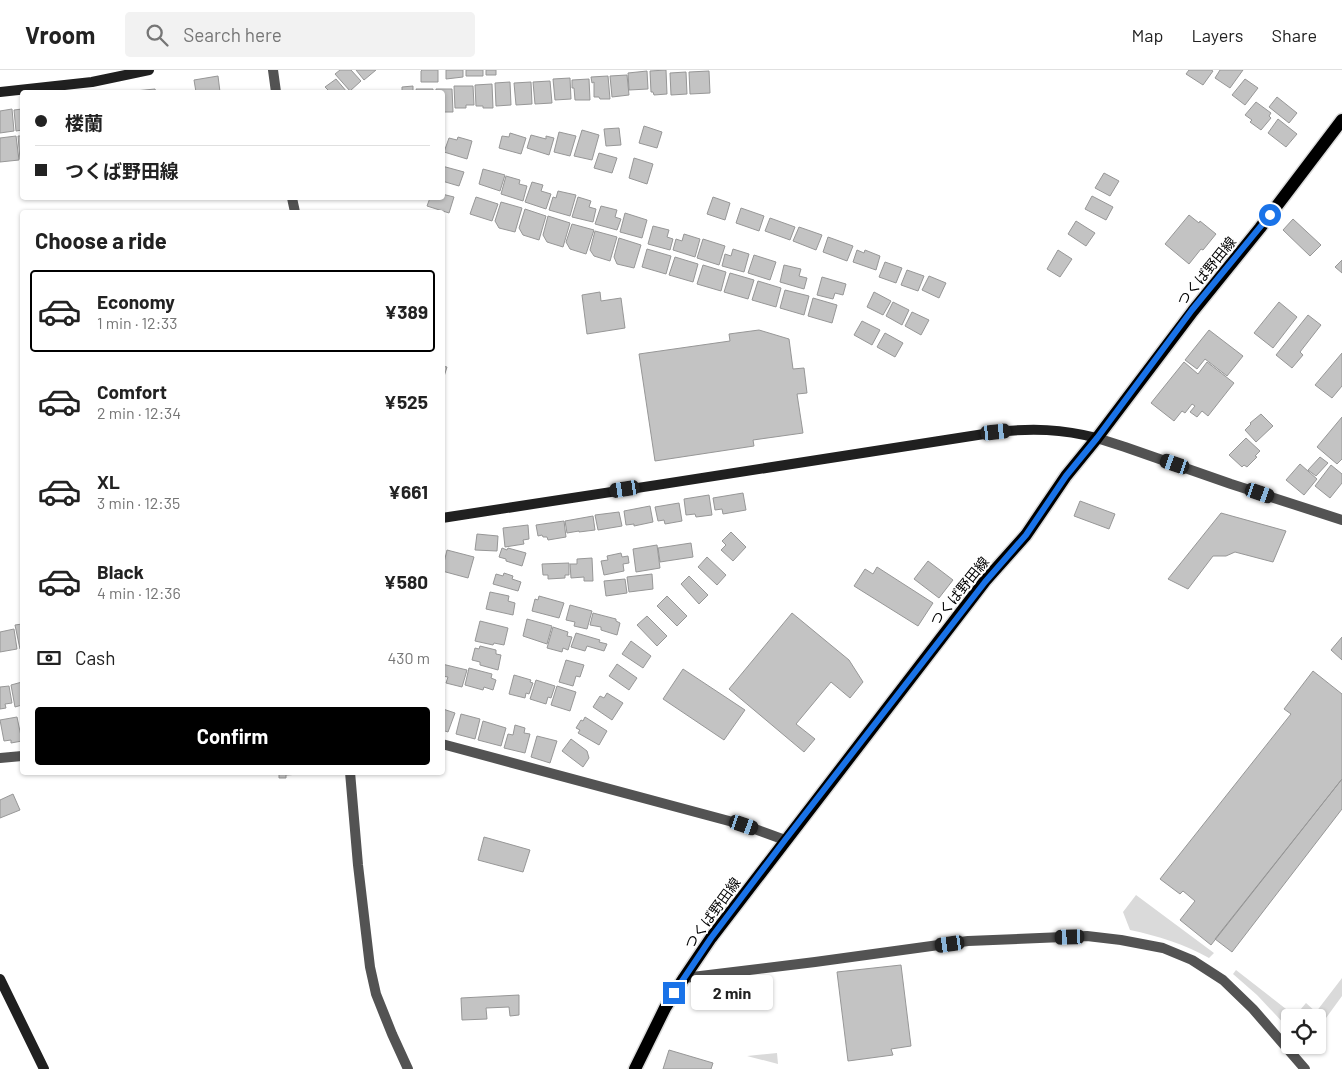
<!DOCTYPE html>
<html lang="en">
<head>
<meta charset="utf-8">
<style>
	:root { --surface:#fff; --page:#f2f2f2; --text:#222; --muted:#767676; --line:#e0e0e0; --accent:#000 }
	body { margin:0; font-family:Barlow,"Noto Sans JP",sans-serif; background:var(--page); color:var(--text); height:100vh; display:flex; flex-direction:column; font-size:19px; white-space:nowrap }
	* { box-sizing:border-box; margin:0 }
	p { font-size:16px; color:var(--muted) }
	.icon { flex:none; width:28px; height:28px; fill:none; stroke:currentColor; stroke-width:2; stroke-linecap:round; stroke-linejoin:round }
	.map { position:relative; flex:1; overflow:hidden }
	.side { position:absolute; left:20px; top:140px; width:425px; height:565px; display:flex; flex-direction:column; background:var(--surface); border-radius:5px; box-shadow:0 1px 4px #0004 }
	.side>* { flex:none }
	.hud { position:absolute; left:20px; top:20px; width:425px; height:110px; border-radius:5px; box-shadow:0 1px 4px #0004; display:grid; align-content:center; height:110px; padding:0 15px; background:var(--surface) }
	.tools { position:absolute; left:1281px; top:939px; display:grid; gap:10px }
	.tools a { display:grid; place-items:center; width:45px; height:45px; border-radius:5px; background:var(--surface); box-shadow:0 1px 4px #0004; font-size:25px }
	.end { position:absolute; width:22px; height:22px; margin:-11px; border:6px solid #1a73e8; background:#fff; box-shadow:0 0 0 2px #fff }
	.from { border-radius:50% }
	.bubble { position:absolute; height:35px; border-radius:5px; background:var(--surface); box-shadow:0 1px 4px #0004; font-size:16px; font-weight:700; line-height:35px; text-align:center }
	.car { position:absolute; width:15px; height:30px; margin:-15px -8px; border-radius:6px; box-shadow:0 0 4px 1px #0007; background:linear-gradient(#222 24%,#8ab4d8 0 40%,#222 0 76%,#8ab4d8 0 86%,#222 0) }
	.hud b { display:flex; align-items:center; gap:18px; height:48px; font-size:19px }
	.hud b+b { border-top:1px solid var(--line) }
	.hud i { width:12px; height:12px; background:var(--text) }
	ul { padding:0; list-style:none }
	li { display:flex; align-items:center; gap:15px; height:82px; margin:0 10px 8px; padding:0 5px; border:2px solid transparent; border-radius:5px }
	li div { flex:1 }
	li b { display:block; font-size:19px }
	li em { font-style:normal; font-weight:700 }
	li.on { border-color:var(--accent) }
	li>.icon { width:45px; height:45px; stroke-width:1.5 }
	h2 { padding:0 15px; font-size:22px; line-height:60px }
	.pay { display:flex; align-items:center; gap:12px; height:55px; padding:0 15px; font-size:19px }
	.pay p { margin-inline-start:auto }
	.button { display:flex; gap:10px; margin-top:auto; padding:10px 15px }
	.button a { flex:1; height:58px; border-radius:5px; background:var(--accent); color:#fff; font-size:20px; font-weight:700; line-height:58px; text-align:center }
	header { display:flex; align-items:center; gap:30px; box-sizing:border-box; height:70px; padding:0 25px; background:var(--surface); border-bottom:1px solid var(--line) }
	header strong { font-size:24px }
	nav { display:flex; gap:28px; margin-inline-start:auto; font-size:18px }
	.search { width:350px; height:45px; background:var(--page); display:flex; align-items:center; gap:12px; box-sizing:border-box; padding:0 18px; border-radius:5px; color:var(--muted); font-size:19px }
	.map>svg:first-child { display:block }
	.green { fill:#dadada }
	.building { fill:#c3c3c3; stroke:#979797 }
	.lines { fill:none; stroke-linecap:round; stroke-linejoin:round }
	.primary-casing { stroke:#dbdbdb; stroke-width:15 }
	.street { stroke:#535353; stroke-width:10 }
	.secondary { stroke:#202020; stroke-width:10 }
	.primary { stroke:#000; stroke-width:12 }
	.route { stroke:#1a73e8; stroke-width:6 }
	.labels { text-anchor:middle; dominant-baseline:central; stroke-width:4; stroke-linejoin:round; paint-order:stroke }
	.street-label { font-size:14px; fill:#000; stroke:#fff }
</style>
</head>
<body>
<header>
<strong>Vroom</strong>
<div class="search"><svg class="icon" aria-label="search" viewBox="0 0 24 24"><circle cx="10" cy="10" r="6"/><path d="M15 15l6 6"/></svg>Search here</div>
<nav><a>Map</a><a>Layers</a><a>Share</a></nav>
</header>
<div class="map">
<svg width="1342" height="999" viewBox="0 0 1342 999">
	<rect width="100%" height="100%" fill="#fff"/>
	<path class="green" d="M1136,825l78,58 -5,5c-25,-14 -51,-22 -79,-28l-7,-18z
		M1236,900l59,46 11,-13 10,9 26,-34v18l-24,33v-11h-28v12l-33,-35 -24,-21z
		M777,983l1,11 -31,-8z"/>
	<path class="building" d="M340,0h11l10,11 -11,10 -15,-17z
		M356,0h20l-12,10z
		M422,0h16v12h-17v-11z
		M446,0h17v7l-17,2z
		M466,0h17v6h-17z
		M486,0h10v5h-10z
		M666,0l1,24 -13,1 -1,-3h-2l-1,-21z
		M1189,0h22l2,1 -10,14 -17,-11z
		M1220,0h23l-13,18 -15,-10z
		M647,1l1,18 -19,1 -1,-17z
		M709,1l1,22 -20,1 -1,-22z
		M686,2l1,22 -16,1 -1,-22z
		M627,5l2,20 -17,2 -2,-21z
		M218,6l2,16h-24l-2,-12z
		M608,6l2,23h-10l-1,-2h-5v-15l-2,1 -1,-6z
		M570,8l1,21 -16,1 -2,-21z
		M336,9l11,13h-17l-5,-5z
		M589,9l1,21h-15l-1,-12h-2v-8z
		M1245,9l13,9 -13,17 -13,-10z
		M550,11l2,22 -17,1 -2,-22z
		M510,12l1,23 -15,1 -1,-23z
		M531,12l1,22 -16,1 -2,-22z
		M492,14l1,24h-10v-2h-7l-1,-21z
		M413,16v6h-14h3v-5z
		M454,16h19l1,19h-8v3h-11z
		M155,19l1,3h-21v-1z
		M416,19h17v3h-16z
		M436,19h16l1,23h-11v-20h-6z
		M1277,27l20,16 -8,10 -20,-16z
		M1256,32l15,11 -2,3 2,2 -10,12 -11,-8 2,-2 -7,-5z
		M12,39l2,22 -14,2v-22z
		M22,39v21l-6,1 -2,-21z
		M1278,49l19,15 -11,13 -18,-14z
		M644,56l18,6 -5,16 -18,-5z
		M619,58l2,17 -15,1 -2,-17z
		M582,60l17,5 -7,25 -18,-4z
		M559,62l17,4 -6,20 -16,-4z
		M510,63l16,5 -5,16 -22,-6 3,-12 7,1z
		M531,65l15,4v-3l8,2 -5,17 -22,-7z
		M16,66l3,24 -19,2v-24z
		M18,66h4v22l-2,1z
		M458,67l14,4 -5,18 -23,-7 5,-14 8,2z
		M599,83l18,5 -5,15 -18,-5z
		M634,88l19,6 -6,20 -18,-6z
		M442,96l22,6 -5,14 -17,-5z
		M483,99l22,6 -5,16 -21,-7z
		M1104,103l15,8 -9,15 -15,-8z
		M506,106l14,4 -1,4 8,2 -4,15 -22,-7z
		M532,112l11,3 -2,6 10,3 -5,15 -21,-7z
		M558,121l18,4 -6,21 -21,-6 4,-13 3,1z
		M442,124l12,3 -5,16 -22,-7 3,-8h12z
		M1092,126l21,11 -7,13 -21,-11z
		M476,127l22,7 -6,17 -22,-7z
		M578,127l13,4 -2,6 7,2 -3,13 -21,-5z
		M713,127l17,6 -5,17 -18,-6z
		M501,132l21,6 -7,24 -16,-4 -4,-7z
		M601,136l16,4 -2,7 6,2 -4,11 -22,-6z
		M741,138l23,8 -5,15 -23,-8z
		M525,139l21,7 -7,24 -16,-5 -4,-7z
		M625,143l22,7 -5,18 -22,-6z
		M1189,145l10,8 1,-2 16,13 -13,16 -2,-1 -12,15 -24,-20z
		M548,146l22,7 -7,24 -16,-5 -4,-7z
		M770,148l25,9 -5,13 -25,-9z
		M1293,149l28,26 -11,11 -27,-26z
		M1076,151l19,12 -9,13 -18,-12z
		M572,154l22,6 -8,24 -16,-5 -4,-7z
		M653,156l16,4 -2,7 6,2 -3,11 -22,-6z
		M799,157l23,8 -6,15 -23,-9z
		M595,161l22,6 -7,24 -16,-5 -4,-6z
		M684,164l16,5 -5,18 -22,-7 3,-11 6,2z
		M828,167l25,9 -6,15 -24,-9z
		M619,168l22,7 -7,23 -17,-4 -3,-7z
		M703,169l22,7 -6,19 -22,-7z
		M647,179l24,7 -5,18 -24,-7z
		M733,179l16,5 -5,18 -22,-6 3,-12 6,2z
		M857,180l7,3 1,-3 15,6 -4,14 -23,-8z
		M1058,180l14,9 -12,18 -13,-8z
		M754,185l22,7 -6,18 -22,-7z
		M675,187l23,7 -5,18 -24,-7z
		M1342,190v13l-7,-6z
		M885,192l17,6 -6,15 -17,-6z
		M703,195l23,7 -5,19 -24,-7z
		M784,195l17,4 -2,7 8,2 -3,11 -24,-7z
		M907,200l17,6 -6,15 -17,-6z
		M730,203l24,7 -6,19 -24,-7z
		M929,206l17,7 -7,15 -17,-8z
		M822,207l24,7 -3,11 -8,-2 -2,6 -16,-4z
		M758,211l23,7 -5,19 -24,-7z
		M785,220l24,6 -5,19 -24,-7z
		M600,222l1,9 20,-3 4,30 -38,6 -5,-39z
		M874,222l17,9 -8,14 -16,-8z
		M813,228l24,7 -5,18 -24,-7z
		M893,232l16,8 -7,15 -16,-9z
		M1279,232l18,15 -24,31 -19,-15z
		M912,242l17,8 -8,15 -16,-9z
		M1308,245l13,10 -21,27 3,3 -11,13 -16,-13z
		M862,251l18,9 -8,15 -18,-10z
		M759,260l30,9 4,30 11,-1 3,25 -10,1 6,39 -50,7 1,6 -99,15 -16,-107 91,-13 -1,-7z
		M1209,260l34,26 -16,20 -22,-17 -8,10 -12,-9z
		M885,263l18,10 -8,14 -18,-10z
		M1342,283v33l-10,12 -17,-13z
		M1184,292l14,12 9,-12 27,21 -26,33 -6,-5 -5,6 -7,-5 5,-6 -3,-2 -7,9 -3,-2 -8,10 -23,-18z
		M442,296l5,1 -5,16z
		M1261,344l12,12 -17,16 -11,-12 6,-6 -1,-1z
		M1342,347v42l-5,5 -20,-17z
		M1246,368l14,13 -5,5 2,1 -10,10 -3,-2 -2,2 -13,-12z
		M1320,387l8,6 -12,13 -8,-6z
		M1300,394l17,15 -13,16 -18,-15z
		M1331,395l11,9v9l-12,15 -15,-12z
		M743,423l3,17 -23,4 -1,-5 -7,1 -2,-12z
		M709,425l3,20 -16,2 -1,-3 -9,1 -2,-16z
		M1080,431l35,13 -6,15 -35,-13z
		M679,433l3,18 -17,3 -1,-4 -6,1 -3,-14z
		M650,436l3,16 -19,4v-2l-8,1 -2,-14z
		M619,442l3,14 -24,4 -3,-15z
		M1221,443l65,18 -13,31 -38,-10 -9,4h-13l-25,33 -20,-10z
		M593,446l2,14 -16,2v-1l-12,2 -2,-12z
		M564,451l2,16 -18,3 -1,-3h-4l-1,-2 -4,1 -2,-11z
		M528,455l1,14 -6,1 1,4 -19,3 -2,-19z
		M731,462l15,15 -13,14 -12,-11 5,-5 -4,-4z
		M477,464l21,2 -1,15 -22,-1z
		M691,473l2,14 -33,5 -2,-14z
		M657,475l3,23 -24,4 -3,-23z
		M502,478l5,2 1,-2 18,5 -4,13 -16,-5v-2l-7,-2z
		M447,480l27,7 -6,21 -26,-7z
		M621,483l1,4 6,-1 1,7 -6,1 1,7 -20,4 -3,-14 7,-1 -1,-4z
		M707,487l19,18 -9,10 -19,-18z
		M592,488l1,23h-9v-4l-13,1 -1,-14h7v-5z
		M928,491l25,19 -14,18 -25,-19z
		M569,493v12h-4v3l-17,1v-4h-5l-1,-11z
		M877,497l56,36 -15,23 -64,-40 11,-17 8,5z
		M504,503l9,3 -1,3 9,3 -3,9 -25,-7 3,-10 7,2z
		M652,504l1,15 -24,3 -2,-15z
		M689,506l19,19 -9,9 -18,-20z
		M625,509l2,14 -21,3 -2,-15z
		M490,522l19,4 -1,5 7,2 -2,12 -27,-6z
		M539,526l25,7 -5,15 -27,-7 3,-12 3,1z
		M667,526l20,20 -10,10 -20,-20z
		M570,535l22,6 -5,18 -13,-3 1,-4 -9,-2z
		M593,543l23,6v2l4,2 -3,12 -16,-5v-3l-11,-2z
		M792,543l57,47 14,22 -13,16 -19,-16 -35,42 19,15 -11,13 -75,-63z
		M647,546l20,20 -10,10 -20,-21z
		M527,549l25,7 -5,18 -24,-8z
		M480,551l28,7 -4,17 -10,-2 -1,2 -18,-4z
		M22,554v24l-2,1 -5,-24z
		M553,557l15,5 -1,4 5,1 -4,13 -5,-2 -1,4 -15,-4z
		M14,559l3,20 -17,3v-20z
		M576,563l24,7 -1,2 8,2 -3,7 -17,-5 -2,5 -14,-4z
		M1342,567v23l-11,-10z
		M631,571l20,15 -8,12 -21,-14z
		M480,576l16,4v4l5,1 -3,15 -18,-5v-3l-8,-2 3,-12 4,1z
		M566,590l18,5 -4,12 -4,-1 -3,10 -14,-4z
		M442,594l25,6 -5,17 -16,-4 2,-6 -6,-1z
		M617,594l20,14 -8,12 -20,-14z
		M469,598l23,6 -1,4 5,2 -3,10 -9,-3 -1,3 -18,-5z
		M683,599l62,41 -21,30 -61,-41z
		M1313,601l29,23v85l-131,166 -31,-25 15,-19 -12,-10 -3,3 -20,-15 131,-165 -7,-5z
		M514,605l17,5 -1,2 3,1 -4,11 -3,-1 -1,5 -16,-4z
		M536,610l19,6 -4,12 -3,-1 -2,7 -16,-5z
		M22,612v23l-7,2 -4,-22z
		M9,616l3,17 -7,1 1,4 -6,1v-22z
		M557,616l19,6 -6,19 -19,-6z
		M607,623l16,10 -11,17 -19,-13 7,-11 4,2z
		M443,639l12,4 -7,19 -6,-2z
		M461,644l19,5 -5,20 -19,-5z
		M17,647l5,24 -11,2v-3l-7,1 -4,-21z
		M585,647l22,14 -8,14 -21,-12 2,-3 -4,-2 5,-8 2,1z
		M483,651l23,7 -5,18 -23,-6z
		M515,655l10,3 -1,5 6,1 -5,19 -21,-5 4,-14 5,1z
		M537,666l20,5 -7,22 -19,-6z
		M571,669l16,12 2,7 -6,9 -21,-16z
		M279,702h20v2l-13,1v3h-7z
		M1342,709v30l-110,143 -17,-13z
		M13,724l7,16 -20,8v-18z
		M484,767l46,13 -7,22 -45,-12z
		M901,895l10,81 -20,3 2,6 -45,6 -11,-89z
		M519,925v20l-9,1 -1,-9 -23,1 1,11 -25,1 -1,-22z
		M669,980l44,13 -2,6h-48z"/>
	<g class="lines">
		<g class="primary-casing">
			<path id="primary" d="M635,999l30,-61 19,-30 27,-40 274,-357 41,-46 40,-59 31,-38 96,-127 67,-83 82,-108"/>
		</g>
		<path class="street" d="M273,0l3,22
			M292,128l3,14
			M1097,368l28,9 106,37 111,36
			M442,674l302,81 41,15
			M0,688l22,-2
			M350,702l8,93 12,102 6,27 16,40 16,35
			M684,908l131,-16 153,-21 119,-5 34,4 42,8 29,12 31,20 30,29 52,60"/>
		<path class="secondary" d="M0,22l92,-10 57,-12
			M442,448c185,-29 370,-56 555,-86 35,-4 65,-3 100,6
			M0,909l44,90"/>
		<use href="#primary" class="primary"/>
	</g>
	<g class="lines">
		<path class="route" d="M674,923l37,-55 74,-98 200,-258 41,-47 40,-59 31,-38 95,-128 78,-95"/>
	</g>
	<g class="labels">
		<g class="street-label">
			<text transform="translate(1206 201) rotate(-51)">つくば野田線</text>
			<text transform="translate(959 521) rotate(-51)">つくば野田線</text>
			<text transform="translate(712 843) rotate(-54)">つくば野田線</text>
		</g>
	</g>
</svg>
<div class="tools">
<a><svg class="icon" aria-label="locate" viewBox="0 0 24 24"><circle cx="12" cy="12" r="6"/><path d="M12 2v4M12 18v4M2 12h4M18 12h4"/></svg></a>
</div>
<i class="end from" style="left:1270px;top:145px"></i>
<i class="end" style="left:674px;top:923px"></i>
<div class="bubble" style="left:691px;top:905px;width:82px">2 min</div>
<i class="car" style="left:996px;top:362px;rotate:84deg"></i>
<i class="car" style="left:1175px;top:394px;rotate:289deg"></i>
<i class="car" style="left:625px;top:419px;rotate:261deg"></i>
<i class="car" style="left:1260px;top:423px;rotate:109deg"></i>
<i class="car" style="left:744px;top:755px;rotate:109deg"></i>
<i class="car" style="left:1070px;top:867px;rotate:268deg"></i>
<i class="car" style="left:950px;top:874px;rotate:262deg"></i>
<div class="hud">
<b><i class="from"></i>楼蘭</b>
<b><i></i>つくば野田線</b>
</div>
<section class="side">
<h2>Choose a ride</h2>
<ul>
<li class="on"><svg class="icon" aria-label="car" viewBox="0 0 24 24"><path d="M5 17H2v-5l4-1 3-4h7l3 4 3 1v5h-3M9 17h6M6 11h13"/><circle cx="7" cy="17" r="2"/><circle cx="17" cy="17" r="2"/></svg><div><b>Economy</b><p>1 min · 12:33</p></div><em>¥389</em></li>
<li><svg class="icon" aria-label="car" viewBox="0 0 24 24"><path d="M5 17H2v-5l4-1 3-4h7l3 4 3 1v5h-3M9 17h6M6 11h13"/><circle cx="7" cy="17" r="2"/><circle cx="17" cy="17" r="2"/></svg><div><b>Comfort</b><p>2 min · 12:34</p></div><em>¥525</em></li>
<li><svg class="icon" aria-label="car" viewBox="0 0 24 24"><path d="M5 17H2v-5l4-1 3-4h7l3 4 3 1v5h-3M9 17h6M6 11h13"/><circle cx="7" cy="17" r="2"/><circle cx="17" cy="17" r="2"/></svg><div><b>XL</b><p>3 min · 12:35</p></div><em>¥661</em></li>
<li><svg class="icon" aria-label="car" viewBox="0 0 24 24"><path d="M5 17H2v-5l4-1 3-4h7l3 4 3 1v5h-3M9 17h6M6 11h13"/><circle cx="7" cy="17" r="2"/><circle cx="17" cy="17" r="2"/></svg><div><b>Black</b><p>4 min · 12:36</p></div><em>¥580</em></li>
</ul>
<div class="pay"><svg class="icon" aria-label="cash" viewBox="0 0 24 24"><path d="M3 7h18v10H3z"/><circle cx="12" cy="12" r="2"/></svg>Cash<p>430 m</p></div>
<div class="button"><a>Confirm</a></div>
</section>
</div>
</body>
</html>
